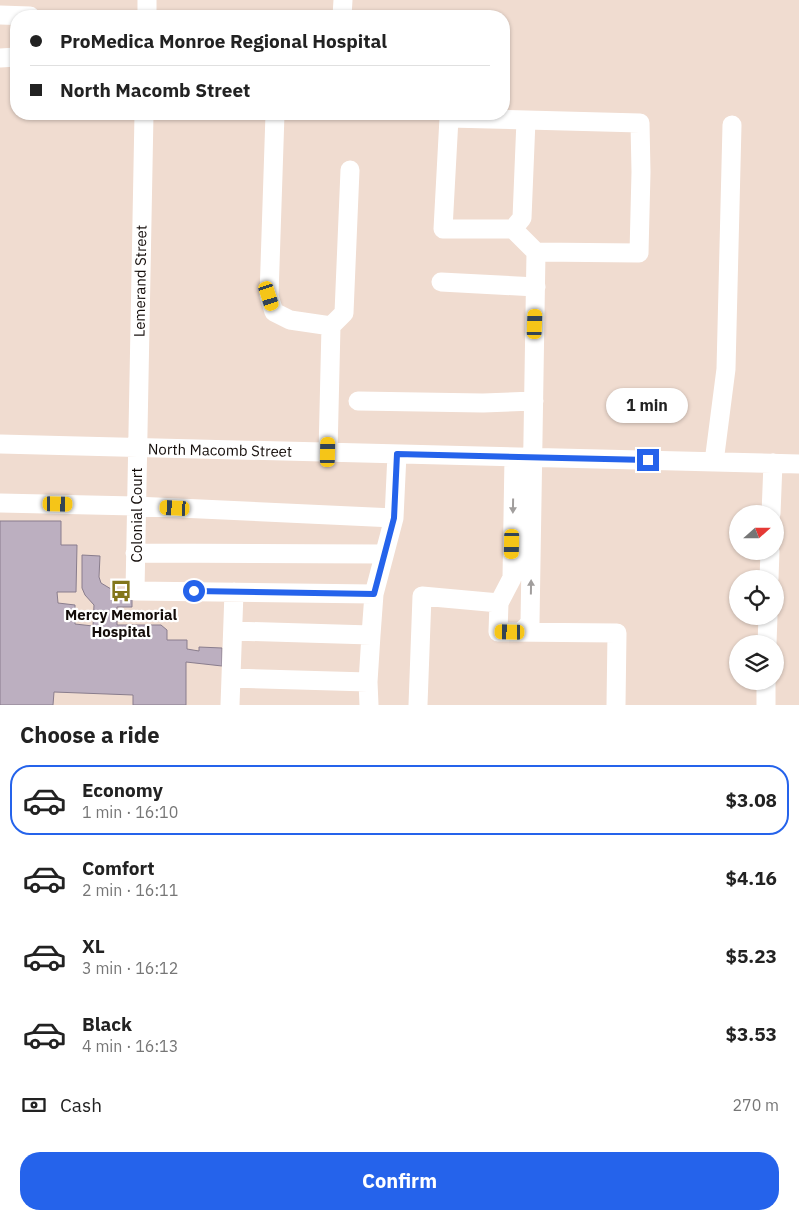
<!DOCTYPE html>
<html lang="en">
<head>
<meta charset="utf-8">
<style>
	:root { --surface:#fff; --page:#f6f6f6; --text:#222; --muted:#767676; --line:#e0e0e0; --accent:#2563eb }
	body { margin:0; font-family:"IBM Plex Sans",sans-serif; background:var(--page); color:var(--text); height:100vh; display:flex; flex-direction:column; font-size:19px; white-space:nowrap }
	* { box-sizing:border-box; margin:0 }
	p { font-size:16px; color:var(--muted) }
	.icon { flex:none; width:28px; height:28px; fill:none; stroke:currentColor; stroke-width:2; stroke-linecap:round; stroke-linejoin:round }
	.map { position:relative; height:705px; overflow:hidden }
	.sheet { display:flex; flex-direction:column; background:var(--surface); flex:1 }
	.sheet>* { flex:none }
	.top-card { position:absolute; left:10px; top:10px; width:500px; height:110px; border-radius:20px; box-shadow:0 1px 4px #0004; display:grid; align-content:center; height:110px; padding:0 20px; background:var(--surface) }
	.needle { width:32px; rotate:69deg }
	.fabs { position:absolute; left:729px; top:505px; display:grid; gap:10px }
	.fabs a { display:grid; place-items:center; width:55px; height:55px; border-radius:50%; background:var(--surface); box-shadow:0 1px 4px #0004; font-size:25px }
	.end { position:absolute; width:22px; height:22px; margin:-11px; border:6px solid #2563eb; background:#fff; box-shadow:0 0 0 2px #fff }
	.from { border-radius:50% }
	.bubble { position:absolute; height:35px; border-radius:18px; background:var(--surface); box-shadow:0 1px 4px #0004; font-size:16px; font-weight:700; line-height:35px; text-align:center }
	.car { position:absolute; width:15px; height:30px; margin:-15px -8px; border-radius:6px; box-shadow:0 0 4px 1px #0007; background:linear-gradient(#f5c518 24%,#345 0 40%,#f5c518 0 76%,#345 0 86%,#f5c518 0) }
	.top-card b { display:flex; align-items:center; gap:18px; height:48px; font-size:19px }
	.top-card b+b { border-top:1px solid var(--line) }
	.top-card i { width:12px; height:12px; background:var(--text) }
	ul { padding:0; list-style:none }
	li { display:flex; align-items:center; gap:15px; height:70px; margin:0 10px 8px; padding:0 10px; border:2px solid transparent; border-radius:20px }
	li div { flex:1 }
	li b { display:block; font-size:19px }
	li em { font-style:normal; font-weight:700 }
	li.selected { border-color:var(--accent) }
	li>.icon { width:45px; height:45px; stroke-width:1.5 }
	h2 { padding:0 20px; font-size:22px; line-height:60px }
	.pay { display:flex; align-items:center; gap:12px; height:55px; padding:0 20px; font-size:19px }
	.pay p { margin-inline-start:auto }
	.button { display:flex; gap:10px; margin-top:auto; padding:10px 20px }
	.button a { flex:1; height:58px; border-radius:20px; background:var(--accent); color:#fff; font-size:20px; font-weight:700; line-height:58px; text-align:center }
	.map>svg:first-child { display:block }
	.building { fill:#bcafc0; stroke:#897d8d }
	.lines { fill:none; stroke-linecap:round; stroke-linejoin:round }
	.minor { stroke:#fff; stroke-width:19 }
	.oneway { fill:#a19e9d }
	.route { stroke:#2563eb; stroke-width:6 }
	.labels { text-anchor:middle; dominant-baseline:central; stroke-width:4.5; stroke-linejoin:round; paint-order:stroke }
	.street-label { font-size:15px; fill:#130c09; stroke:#fff }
	.poi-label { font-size:15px; font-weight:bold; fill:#130c09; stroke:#fff }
</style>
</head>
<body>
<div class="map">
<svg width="799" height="705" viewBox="0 0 799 705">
	<rect width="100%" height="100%" fill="#f0dcd0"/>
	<path class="building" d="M0,521h61v24h16l-1,47h-19l1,11 17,2v19l18,2 1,-21 -9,-10 -3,-7v-33l18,1 -1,21 2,6 10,6 21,1v17h-15v18h44l6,5v10h20v9l12,2v-4l23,1v18l-36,-4v43h-53v-10l-79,-3 -1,13h-53z"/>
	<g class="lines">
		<path class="minor" d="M0,15l30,1
			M147,16v-16
			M342,16l1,-16
			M0,58l16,-1
			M144,114l-9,477 239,3 20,-76 3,-64
			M275,114l-6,182 5,16 16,8 41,6
			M513,229l9,-11 4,-98
			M441,282l95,5
			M358,401l125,2 51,-2
			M0,444l799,20
			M328,453l3,-127 13,-13 6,-143
			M714,462l12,-93 6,-244
			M0,503l135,3 259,12
			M771,514l2,-51
			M135,553l249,1
			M769,579l1,-28
			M499,603l13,-25 2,-121
			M521,632l9,-9 6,-371 103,1 2,-81 -1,-49 -191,-5 -6,111h70l23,23
			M371,635l3,-41
			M767,644l1,-28
			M231,678l137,4 3,-47 -138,-4
			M368,682l1,23
			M230,705l4,-113
			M418,705l4,-109 77,7 -1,29 119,1 -1,72
			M766,705v-24"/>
	</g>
	<defs><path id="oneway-solid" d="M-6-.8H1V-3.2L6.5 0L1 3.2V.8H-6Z" transform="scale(1.25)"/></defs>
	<g class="oneway">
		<use href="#oneway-solid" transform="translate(513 506) rotate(91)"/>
		<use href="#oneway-solid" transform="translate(531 587) rotate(-89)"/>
	</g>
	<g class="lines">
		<path class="route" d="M194,591l180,3 20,-76 3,-64 251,6"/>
	</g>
	<defs>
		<g id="bus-bare" transform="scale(1.725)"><path d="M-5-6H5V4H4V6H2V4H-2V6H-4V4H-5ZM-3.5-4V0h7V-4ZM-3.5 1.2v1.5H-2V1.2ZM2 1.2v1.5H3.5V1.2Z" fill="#83761a" stroke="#fff" stroke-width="2.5" paint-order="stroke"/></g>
	</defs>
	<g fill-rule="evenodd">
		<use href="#bus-bare" x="121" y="591"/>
	</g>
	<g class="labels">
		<g class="street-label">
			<text transform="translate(140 281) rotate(-89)">Lemerand Street</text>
			<text transform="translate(220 450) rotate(1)">North Macomb Street</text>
			<text transform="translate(136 515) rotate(-90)">Colonial Court</text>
		</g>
		<g class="poi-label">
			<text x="121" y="614">Mercy Memorial<tspan x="121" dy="17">Hospital</tspan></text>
		</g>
	</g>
</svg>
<div class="fabs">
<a><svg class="needle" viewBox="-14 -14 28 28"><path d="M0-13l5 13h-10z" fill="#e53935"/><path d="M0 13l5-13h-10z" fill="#767676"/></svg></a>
<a><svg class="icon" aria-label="locate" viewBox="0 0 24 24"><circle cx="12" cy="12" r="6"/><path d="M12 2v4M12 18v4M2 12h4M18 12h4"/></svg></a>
<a><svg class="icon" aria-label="layers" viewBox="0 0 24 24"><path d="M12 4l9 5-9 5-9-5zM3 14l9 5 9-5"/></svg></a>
</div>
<i class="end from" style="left:194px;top:591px"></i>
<i class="end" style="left:648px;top:460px"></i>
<div class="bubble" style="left:606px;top:388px;width:82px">1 min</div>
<i class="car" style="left:269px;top:296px;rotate:162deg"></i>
<i class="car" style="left:535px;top:324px;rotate:2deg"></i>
<i class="car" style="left:328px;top:452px;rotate:1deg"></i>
<i class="car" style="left:58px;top:504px;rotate:91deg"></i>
<i class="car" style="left:175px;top:508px;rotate:273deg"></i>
<i class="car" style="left:512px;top:544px;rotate:181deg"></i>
<i class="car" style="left:510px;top:632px;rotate:271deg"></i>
<div class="top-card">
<b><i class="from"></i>ProMedica Monroe Regional Hospital</b>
<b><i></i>North Macomb Street</b>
</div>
</div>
<section class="sheet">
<h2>Choose a ride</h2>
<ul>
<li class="selected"><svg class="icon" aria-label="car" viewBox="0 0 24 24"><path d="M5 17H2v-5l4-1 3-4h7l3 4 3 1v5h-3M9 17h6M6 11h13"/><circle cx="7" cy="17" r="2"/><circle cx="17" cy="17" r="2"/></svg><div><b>Economy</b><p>1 min · 16:10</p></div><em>$3.08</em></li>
<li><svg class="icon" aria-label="car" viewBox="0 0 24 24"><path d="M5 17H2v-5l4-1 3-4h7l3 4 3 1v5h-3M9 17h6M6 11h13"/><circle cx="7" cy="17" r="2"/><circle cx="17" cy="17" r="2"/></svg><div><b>Comfort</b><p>2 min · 16:11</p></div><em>$4.16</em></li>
<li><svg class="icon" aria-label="car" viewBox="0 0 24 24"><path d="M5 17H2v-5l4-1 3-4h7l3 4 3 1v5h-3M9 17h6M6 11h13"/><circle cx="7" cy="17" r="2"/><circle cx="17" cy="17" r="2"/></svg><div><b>XL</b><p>3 min · 16:12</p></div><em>$5.23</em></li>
<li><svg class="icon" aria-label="car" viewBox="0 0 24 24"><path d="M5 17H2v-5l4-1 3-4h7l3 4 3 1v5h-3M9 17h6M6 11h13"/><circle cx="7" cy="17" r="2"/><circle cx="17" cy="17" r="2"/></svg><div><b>Black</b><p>4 min · 16:13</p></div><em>$3.53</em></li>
</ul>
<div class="pay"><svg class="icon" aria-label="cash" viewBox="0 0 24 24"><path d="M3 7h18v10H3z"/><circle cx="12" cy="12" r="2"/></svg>Cash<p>270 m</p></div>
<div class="button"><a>Confirm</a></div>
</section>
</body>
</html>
